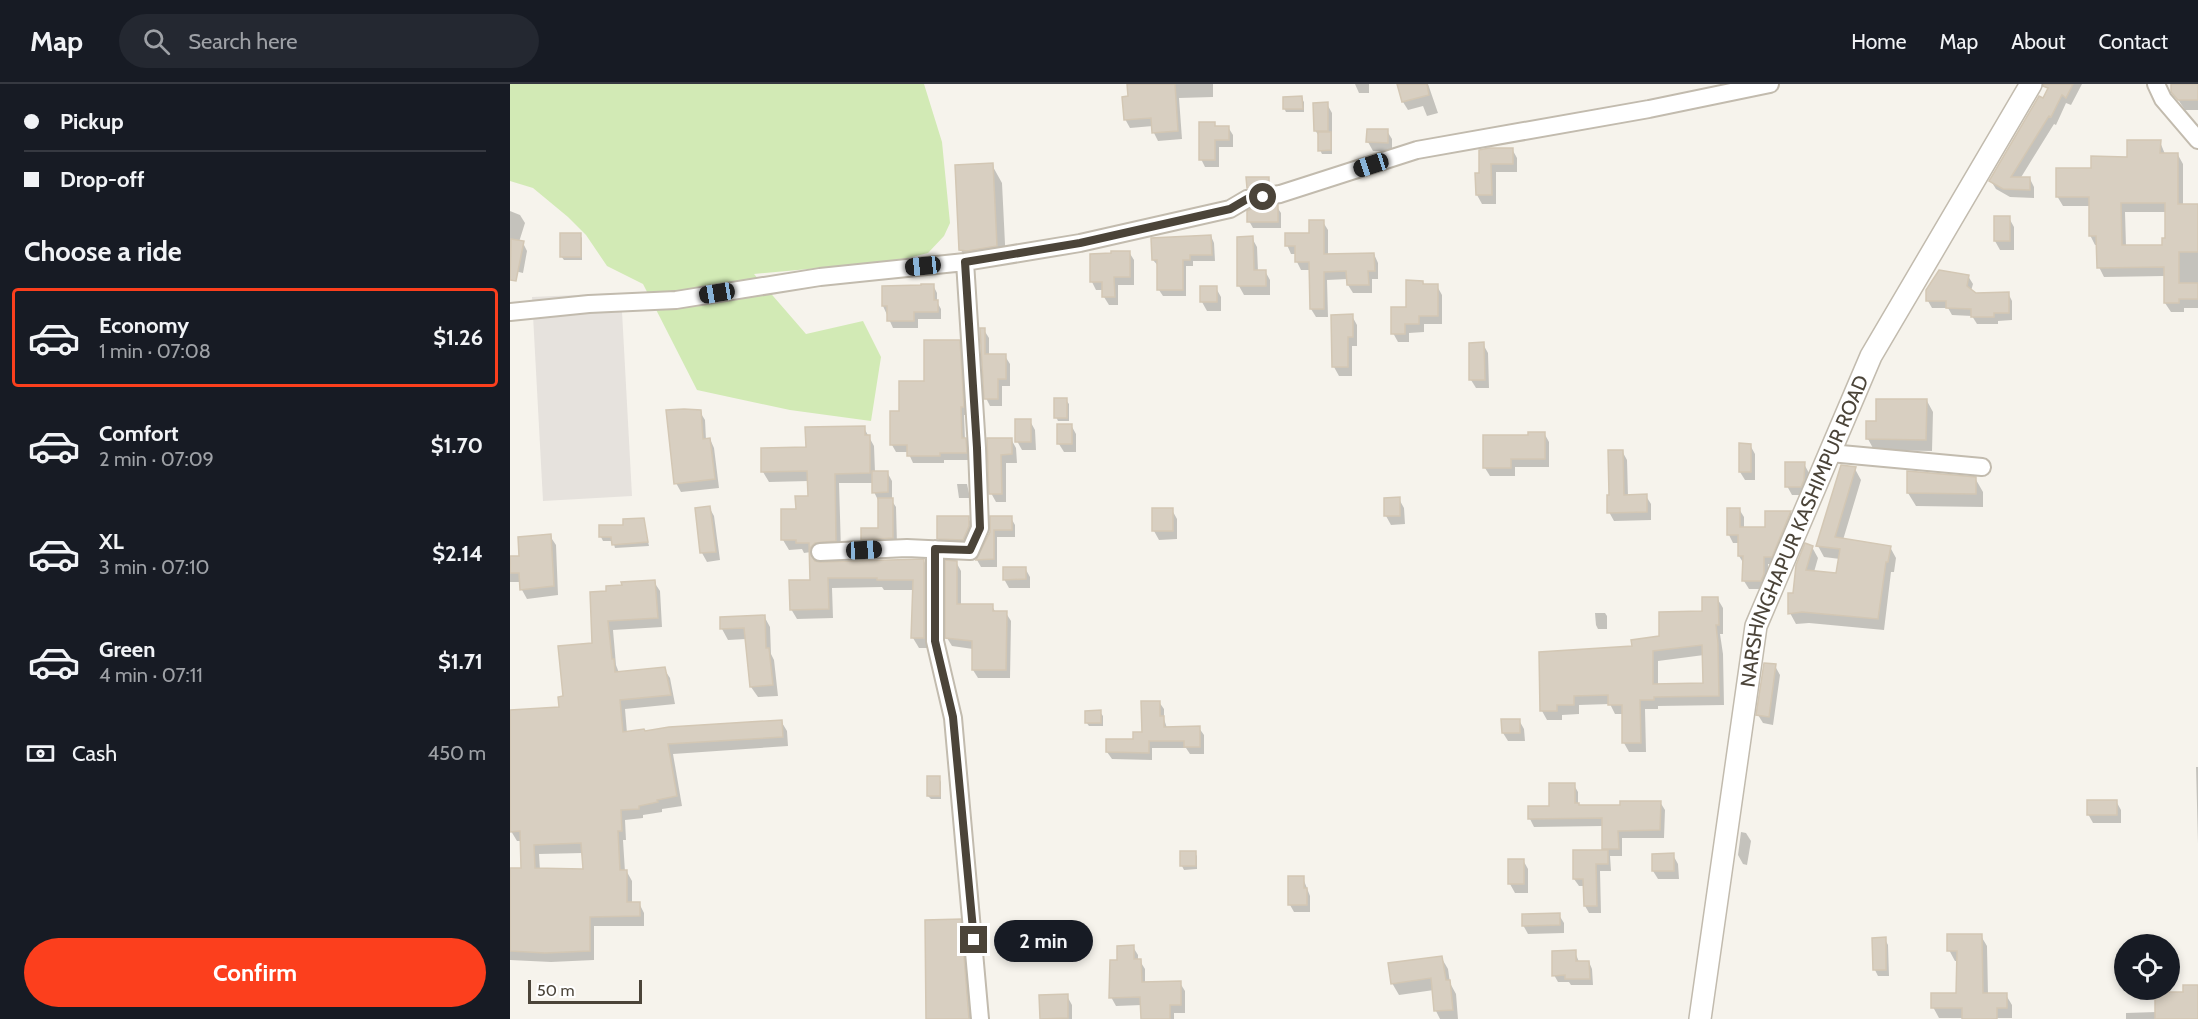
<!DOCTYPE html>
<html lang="en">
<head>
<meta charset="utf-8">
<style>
	:root { --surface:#171b24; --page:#242831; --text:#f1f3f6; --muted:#9ea1a6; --line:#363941; --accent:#fc3f1d }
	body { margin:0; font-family:Cabin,sans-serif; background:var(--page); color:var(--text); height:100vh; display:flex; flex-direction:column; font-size:22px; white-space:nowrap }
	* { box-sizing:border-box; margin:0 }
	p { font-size:20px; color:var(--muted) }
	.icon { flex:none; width:33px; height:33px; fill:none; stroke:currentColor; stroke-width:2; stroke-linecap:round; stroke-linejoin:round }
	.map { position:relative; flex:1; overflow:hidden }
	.sheet { display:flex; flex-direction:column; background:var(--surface); width:510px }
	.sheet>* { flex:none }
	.top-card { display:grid; align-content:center; height:132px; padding:0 24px; background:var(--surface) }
	.fabs { position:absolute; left:1604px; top:850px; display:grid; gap:12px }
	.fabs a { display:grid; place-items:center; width:66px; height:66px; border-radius:50%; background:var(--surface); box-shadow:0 3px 9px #0003; font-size:30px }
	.scale { position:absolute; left:18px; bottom:15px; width:114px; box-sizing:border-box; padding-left:6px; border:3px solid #4b4439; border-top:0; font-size:16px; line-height:21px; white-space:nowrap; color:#4b4439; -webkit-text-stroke:4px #fff; paint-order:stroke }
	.end { position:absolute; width:27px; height:27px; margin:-14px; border:8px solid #4b4439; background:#fff; box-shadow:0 0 0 3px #fff }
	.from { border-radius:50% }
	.bubble { position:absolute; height:42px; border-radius:21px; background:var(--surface); box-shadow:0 3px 9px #0003; font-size:20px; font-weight:700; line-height:42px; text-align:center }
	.car { position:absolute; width:18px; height:36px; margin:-18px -9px; border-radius:8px; box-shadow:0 0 4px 2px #0007; background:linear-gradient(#222 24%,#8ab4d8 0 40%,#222 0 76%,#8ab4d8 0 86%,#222 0) }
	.top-card b { display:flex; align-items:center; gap:21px; height:57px; font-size:22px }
	.top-card b+b { border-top:2px solid var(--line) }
	.top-card i { width:15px; height:15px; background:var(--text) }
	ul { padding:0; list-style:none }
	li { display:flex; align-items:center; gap:18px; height:99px; margin:0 12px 9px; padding:0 12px; border:3px solid transparent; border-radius:6px }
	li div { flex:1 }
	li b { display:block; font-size:22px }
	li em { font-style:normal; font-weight:700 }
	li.current { border-color:var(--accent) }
	li>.icon { width:54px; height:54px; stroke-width:1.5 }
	h2 { padding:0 24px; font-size:27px; line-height:72px }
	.pay { display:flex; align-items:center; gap:15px; height:66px; padding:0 24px; font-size:22px }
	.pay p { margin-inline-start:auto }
	.primary-button { display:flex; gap:12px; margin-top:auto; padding:12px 24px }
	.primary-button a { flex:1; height:69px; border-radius:36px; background:var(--accent); color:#fff; font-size:24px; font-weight:700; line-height:69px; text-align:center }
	header { display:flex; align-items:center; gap:36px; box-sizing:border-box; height:84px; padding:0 30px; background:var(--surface); border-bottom:2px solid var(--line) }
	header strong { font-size:28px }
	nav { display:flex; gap:33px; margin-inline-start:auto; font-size:21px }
	.search { width:420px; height:54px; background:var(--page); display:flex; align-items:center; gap:15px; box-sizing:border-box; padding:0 21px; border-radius:33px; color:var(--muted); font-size:22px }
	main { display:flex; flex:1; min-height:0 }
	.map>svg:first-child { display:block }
	.industrial { fill:#e6e2dd }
	.green { fill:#d2eab5 }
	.shadow { fill:#0003; fill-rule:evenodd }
	.building { fill:#d8cfc1; stroke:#d3c7b4; stroke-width:1.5; fill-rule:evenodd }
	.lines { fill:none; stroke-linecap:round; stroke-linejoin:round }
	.minor-casing { stroke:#c2bbae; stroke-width:20 }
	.tertiary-casing { stroke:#c2bbae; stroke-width:24 }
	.minor { stroke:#fff; stroke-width:16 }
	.tertiary { stroke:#fff; stroke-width:21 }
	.route { stroke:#4b4439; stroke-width:8 }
	.labels { text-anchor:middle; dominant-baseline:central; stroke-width:4.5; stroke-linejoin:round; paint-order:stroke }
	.street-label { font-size:20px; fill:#4b4439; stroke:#fff }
</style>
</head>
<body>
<header>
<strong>Map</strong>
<div class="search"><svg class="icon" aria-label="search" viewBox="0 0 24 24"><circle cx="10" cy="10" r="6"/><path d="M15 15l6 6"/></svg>Search here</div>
<nav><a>Home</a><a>Map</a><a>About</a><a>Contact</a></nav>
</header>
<main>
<section class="sheet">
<div class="top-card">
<b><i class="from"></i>Pickup</b>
<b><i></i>Drop-off</b>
</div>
<h2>Choose a ride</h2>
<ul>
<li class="current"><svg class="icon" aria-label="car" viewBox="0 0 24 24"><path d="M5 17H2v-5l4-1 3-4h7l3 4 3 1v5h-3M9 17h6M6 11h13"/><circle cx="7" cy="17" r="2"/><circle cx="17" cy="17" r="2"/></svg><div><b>Economy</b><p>1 min · 07:08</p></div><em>$1.26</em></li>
<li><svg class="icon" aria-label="car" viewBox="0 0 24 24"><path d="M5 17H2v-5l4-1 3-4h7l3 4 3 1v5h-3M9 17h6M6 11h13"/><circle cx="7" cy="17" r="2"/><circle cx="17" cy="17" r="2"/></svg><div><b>Comfort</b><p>2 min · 07:09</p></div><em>$1.70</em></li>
<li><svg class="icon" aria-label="car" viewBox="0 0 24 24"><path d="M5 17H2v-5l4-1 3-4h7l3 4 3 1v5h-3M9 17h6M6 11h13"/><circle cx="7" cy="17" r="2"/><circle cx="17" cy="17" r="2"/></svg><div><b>XL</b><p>3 min · 07:10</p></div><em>$2.14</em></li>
<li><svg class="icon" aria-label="car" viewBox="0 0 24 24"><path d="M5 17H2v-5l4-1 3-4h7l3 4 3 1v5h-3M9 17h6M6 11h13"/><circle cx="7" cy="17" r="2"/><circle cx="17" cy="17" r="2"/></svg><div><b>Green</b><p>4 min · 07:11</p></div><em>$1.71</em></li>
</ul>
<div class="pay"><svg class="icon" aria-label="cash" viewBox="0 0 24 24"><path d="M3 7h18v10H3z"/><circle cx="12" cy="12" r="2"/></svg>Cash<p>450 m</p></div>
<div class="primary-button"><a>Confirm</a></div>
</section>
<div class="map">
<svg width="1688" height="935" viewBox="0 0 1688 935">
	<rect width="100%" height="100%" fill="#f6f3ec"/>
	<path class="industrial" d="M111,209l11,203 -89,5 -11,-204z"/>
	<path class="green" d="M0,0h414l18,58 8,81 -6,13 -16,17 -32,8 -142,13 52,60 57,-13 18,36 -10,64 -81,-11 -93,-20 -54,-106 -36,-18 -21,-31 -18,-18 -35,-29 -23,-7z"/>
	<path class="shadow" d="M618,0h85v13l-34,1 3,41 -24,2 -4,-8 -1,-7 -23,2 -5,-9 4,-21z
		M845,0h14v9h-10z
		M888,0h30l10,29 -11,3 -4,-10 -15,4 -5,-8z
		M1542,0h30l-11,21 -5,-2 -10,22 -2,-1 -34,55h10l4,8v11l-24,-1 -14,-8 -5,-8 52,-81z
		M1663,0h25v26h-13l-12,-18z
		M791,14l3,4v10h-18l-2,-4z
		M817,20l5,9v41h-10l-2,-4v-12l-5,-8z
		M704,40l2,3h12l5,8v12h-14v20h-14l-4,-8z
		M877,47l5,8v12h-19l-5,-9z
		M1650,58l5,12 13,1 5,9v42h15v102h-14v4h-13l-6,-9v-27l-61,1 -5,-10 -1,-22h-3l-5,-10v-29h-27l-6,-10 35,-27 37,-11zM1615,128h41v28l-2,6h-38z
		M1002,65l5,9v14h-21v32h-14l-5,-9 3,-20v-24z
		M482,81l10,18 4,81 -35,4 -10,-18z
		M738,95h20l5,8 -20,10 -5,-9z
		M767,123l4,6v15h-28l-4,-7z
		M0,127l10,4 5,8 -6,19 4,1 4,8 -4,22 -13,-3z
		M1485,134h14l5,9v23h-14l-5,-9z
		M813,138l5,8v25l46,-1 4,9v16h-6v14h-19l-5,-8v-6l-21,1 1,37h-12l-5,-8v-39h-10l-4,-8v-8h-6l-4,-9 24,-10z
		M70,151l2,3v22h-18l-3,-4z
		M701,152l3,7 1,18h-22v5h-7v30h-23l-4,-6v-23l-6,-7v-21z
		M728,154h14l5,9 1,24h7l5,9v15h-26l-5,-9z
		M619,168l5,8v25h-16v20h-9l-5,-8v-7h-8l-4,-8v-27z
		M1458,192l5,8 -2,7 5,3 32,-1 4,8v19l-14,1v3h-21l-5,-8 -20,-1 -4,-7h-16l-4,-7z
		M913,198l2,4h12l5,9v29h-18v8l-15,1v9h-11l-5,-9z
		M423,201l4,8v9l4,7v10h-23v9h-25l-10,-22v-19z
		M691,204h15l5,9v14h-14l-5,-9z
		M842,232l5,9v21h-5v30h-13l-5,-9z
		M474,246l5,8v18h16l5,8v22h-8v20h-12l-4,-8z
		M449,257l4,8 4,66h-3l1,25 4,7 1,13h-26v3h-31l-5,-11h-12l-4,-7 9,-33z
		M973,260l5,9 1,35h-13l-5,-8z
		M556,316l3,4v17h-11l-2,-4z
		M1417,317l6,11 -1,39 -58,-1 -6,-11 9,-17z
		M190,328l5,8 1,20 4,-1 4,9 5,40 -38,4 -5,-9z
		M520,337l5,9 1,20h-14l-5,-9z
		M561,341l5,9v18h-12l-5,-8z
		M354,344l10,18 1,26h12l5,9v20l4,6 1,38 -30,2 -4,-8 16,-9v-28l-5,-10v-9h-35l2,67 -25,7 -1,6 109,-2 5,10v77h-10l-6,-10 1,-48h-30l-2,-3 -50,1 1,30 -36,1 -6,-10 20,-28v-29l-7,1 -2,-4 -13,1 -6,-10 14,-30 12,-13v-16l-40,1 -6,-10 -1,-23 45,-1z
		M1034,349l5,9v25h-34v9h-25l-5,-8 44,-32z
		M478,355h23l5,9 1,15h-11v39h-10l-5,-9z
		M1240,361l5,9v26h-10l-5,-8z
		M1112,367l5,9 1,36h18l5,8v16l-37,1 -5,-9z
		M1294,380l5,9v16l-3,6h-14l-5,-9z
		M1345,385l6,11 -18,60 47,7 6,11 -2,14h-3l-7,58 -75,-7 -13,1 -6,-11 4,-19 18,-47 6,11 -4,14 24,3 2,-16 -16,-2 -6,-11z
		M1465,394l8,14v15l-67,-1 -8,-13z
		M447,400h10l3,14h-11z
		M889,415l5,9 1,16 -14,1 -5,-9z
		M199,423l5,9 6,44 -13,2 -5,-9z
		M1219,425h10l5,8v11h22l24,-16 5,8 -19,44h-8v19l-2,6h-17l-5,-8v-17l-5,-8v-13h-6l-4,-8z
		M662,426l5,9v20l-18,1 -5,-9z
		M458,434l4,7 -5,22 -24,-1 -5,-8z
		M482,434h19l4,7v12h-18v30h-16l-4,-7 14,-27z
		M133,436l6,26 -34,2 -2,-7h-10l-2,-4z
		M40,452l6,9 2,50 -31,4 -5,-9 -1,-8h-11v-25h10z
		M446,478l5,9v35h31l4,7h10l5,8 -1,57h-32l-5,-8v-21l-21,-3 -5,-8z
		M515,484l5,9v11h-21l-5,-9z
		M144,498l6,9 2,36 -49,3 3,35 3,8 45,-4 6,9 5,26 -50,5 2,24 154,-12 6,10 1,15 -115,8 9,52 -20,3v3l-19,3v3l-18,2 1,20h-3l2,32h2l5,9v22h7l5,10v13h-50v34l-43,2 -41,-2v-91h12v-28h-5l-6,-10 -1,-119 50,-4 34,-64 14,-52zM73,769l2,18 -45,-1 -1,-16z
		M1207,514l6,10v26h-3l3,20 1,51 -66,1v3h-13l1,43h-17l-5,-9v-29h-9l-5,-10 -31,1v9l-17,1v5h-15l-5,-9 -1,-58 93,-5 27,-10 43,-25zM1194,571v30h-46v-24z
		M1085,529h10l2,3v13h-9l-2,-4z
		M254,532l6,11 1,27 3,6 4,36 -20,1 -7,-10 -5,-48 -18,1 -6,-11 -1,-11z
		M1265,582l5,9 -7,50 -10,-2 -5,-8z
		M649,618l5,7v10l3,9h32l5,7v19h-14l-4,-6h-34v12l-40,-1 -5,-7 28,-12 8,-7z
		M590,628l3,4v10h-14l-3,-4z
		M1009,636l5,9 1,12h-17l-5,-8z
		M1686,683h2v77z
		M429,694l2,4v17h-10l-3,-3z
		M1064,701l4,7v13l43,1 39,-4 5,8 -1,28h-42v18h-12l1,15h-11l1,42h-12l-4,-7v-20h-6l-5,-7 31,-28 -2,-25 -69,1 -4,-8 -1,-12h22z
		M1606,717l5,9v13h-28l-5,-9z
		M1231,748l5,1 5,8 -4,24 -4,-1 -5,-9z
		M671,769h14l2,3v13l-13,1 -2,-4z
		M1163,771l5,9 1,15h-21l-5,-8z
		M1013,776l5,9v24h-13l-5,-9v-23z
		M779,794h14l7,18v16h-16l-4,-7z
		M1049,831l5,8v10l-36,1 -5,-9z
		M450,837l10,18 8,80h-51z
		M1471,852l6,10 1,49h18l6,10v13h-73l-6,-11 25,-12v-34h-3l-6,-11z
		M1375,855l3,6 1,31h-11l-3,-6z
		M623,863l5,8v6h2l5,8v14h35l5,8v22h-11v6h-32v-14l-26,1 -5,-9 7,-36z
		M1065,868l4,10h10l3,7 1,16h-22l-2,-3h-11l-4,-7z
		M931,873l7,12 2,14 6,11 2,25h-18l-4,-8 -2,-21 -35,5 -7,-12z
		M1688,903v32h-72v-6l30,-1 28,-19z
		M557,912l5,9v14h-30z"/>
	<path class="building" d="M617,0h48l3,47 -26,2 -1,-15 -27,2 -2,-23 6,-1z
		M887,0h30l2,11 -27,7z
		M1534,0h29l-7,14 -4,-3 -11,22 -2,-1 -38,61h19v13l-27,-1 -14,-8 50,-85 4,2 5,-10 -5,-2z
		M1661,0h27v16h-20l-7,-8z
		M792,12l1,13h-20v-12z
		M818,18v29h-14l-1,-28z
		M689,38h16v4h14v14h-14v20h-16z
		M857,45h21v14l-22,-1z
		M808,48h13v18l-13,1z
		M1617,56h34l-1,13h18v51h20v48h-19v31h19v16h-19v4h-15v-36l-67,1 -1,-32h-7v-39h-33v-29h35v-12l36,1zM1611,119h44v35h-3v7h-40z
		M979,64h24v16h-22l1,31h-16l-1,-22h4v-23z
		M483,79l4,83 -30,5 -8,-1 -4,-85z
		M736,93h23v8l-22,3z
		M768,121v17h-31v-11l4,-2z
		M1484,132h16v25h-16z
		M799,136h15v34l50,-1 1,18h-7l1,14h-22l-1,-14 -22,1v37h-14l-1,-47h-14v-16h-10v-13h24z
		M50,149h21v24h-21z
		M701,151l1,20h-22v5h-7v30h-26v-30h-5l-1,-22z
		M743,152l1,34h12v16h-29v-49z
		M1,155l13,2 -8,40 -6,-1z
		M601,167h19v26h-16l1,20h-13v-15h-12v-28l21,-1z
		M1429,186l30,5 -2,11 9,7 33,-1v21h-15v4h-23v-8l-25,-1v-7h-20v-11z
		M896,196l17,1v3h15v32h-19v8h-14v10h-14v-27h15z
		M411,200h13v16h4v12h-24v9h-27v-15h-5v-20l39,-1z
		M690,202h17v16h-17z
		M843,230v23h-5v30h-16l-1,-52z
		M470,244h5v26h21v25h-8v20h-14z
		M414,256h36l4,67h-3l1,31h4l1,15h-27v3h-33v-11h-17v-34h9v-30h25z
		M974,258l1,38h-16v-37z
		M544,314h13v20h-13z
		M1366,315h51l-1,41 -60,-1v-18h10z
		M174,325l17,1 2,29 7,-1 5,41 -41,5 -8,-74z
		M505,335h16v23h-16z
		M547,340h15v20h-15z
		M355,342v9h5v38l-35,1 1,67 -21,2 -4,4 -1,6 5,8 5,1 104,-3v79h-13l2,-58h-36v-2h-49l1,31 -39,1 -1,-30h21l-1,-37h-13v-3h-15v-31h15l-1,-13h13l-1,-25 -46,1v-24l45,-1 -1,-20z
		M1018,348h17v27h-34v9h-28v-33h45z
		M477,354h25v16l-11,1 1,39h-13z
		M1229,359l12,1v28h-12z
		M1098,366h15l1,45 23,-1v18l-40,1v-18h2z
		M1275,378h20l-1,18 -3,7h-16z
		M1331,381l15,2 -21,70 56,9 -3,16h-2l-8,57 -76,-7 -14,2v-21h5l3,-28 9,-22 8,3 -7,24 30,3 4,-24 -24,-3z
		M362,387h16v21l-16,1z
		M1397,387l69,6v17l-69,-1z
		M890,413v19h-16v-18z
		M368,414h15v40l-32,2v-12h17z
		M200,422l6,46 -16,1 -5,-45z
		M642,424h21v23h-21z
		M1217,424h13v19h25v-16h26l-19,46h-8v17l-3,7h-19l1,-25h-5v-21h-11z
		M427,432h32v10l-6,14 -26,-1z
		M480,432h22v14h-18v29l-18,1 14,-28z
		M134,434l4,24 -36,3 -1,-8h-12v-12h24v-6z
		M41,450l3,52 -34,4 -1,-17h-9v-17h9l-1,-19z
		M435,476l12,1v43h36v7h14l-1,59h-34v-29l-27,-3z
		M493,483h23v12l-23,1z
		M145,496l3,38 -50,3 4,38h2l1,13 50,-5 6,28 -51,5 3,32 21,-3 1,2 24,-4 113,-7 1,17 -115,7 9,52 -20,4 1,2 -19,4v3l-18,1 1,21h-4l2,39h7v32h13v14l-50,1v34l-45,2 -35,-2v-83h11l-1,-37 -10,1v-122l49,-3 -1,-10 5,-1 -5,-50 34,-3 -2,-51 16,-1v-5l16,-1 -1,-3zM71,759l2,26 -48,-1 -1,-23z
		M1192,513h16l1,28h-3l2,18 1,53 -65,1v3h-14l1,43h-19v-38h-14v-10l-34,1v9h-17v6h-17l-1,-59 93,-6 -1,-6 28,-4v-24l43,-1zM1192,561l1,38 -50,1v-33z
		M255,531l1,33h3l4,37 -23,2 -6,-59 -24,1v-12z
		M1254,579l12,1 -7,53 -13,-2z
		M631,617h19v15h4v11l36,-1v21h-16v-6h-35v12l-43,-1v-13h27v-7h9z
		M591,626v13h-16v-12z
		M991,635h19v14h-18z
		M417,692h13v20h-13z
		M1039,699h26v20h4v2h41v-4h41l-1,29 -42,1 1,18h-17v-31l-74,1v-13h21z
		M1577,716h30v15h-30z
		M1063,766h35v14h-12l1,42h-13l-1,-27h-10z
		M670,767h16v15h-16z
		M1164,769v18h-22v-17z
		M998,775h16v25h-16z
		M778,792h16v12h3v17h-19z
		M1050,829v12l-38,1v-12z
		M451,835l8,100h-43l-1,-99z
		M1437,850h35l1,59h24v15h-10v11h-35v-11h-31v-15h25l1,-42h-10z
		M1376,853v33h-13l-1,-32z
		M624,861v14h7l1,23 39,-1v24h-11v14h-29l-1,-22 -31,1 1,-38h7v-14z
		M1066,866v11h13l1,18h-25v-4l-13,1v-25z
		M932,872l4,24h4l3,30 -19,1 -3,-33 -40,6 -3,-21z
		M1673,901h15v34h-43v-27h28z
		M558,910v24l-28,1 -1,-24z"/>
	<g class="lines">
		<g class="minor-casing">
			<path id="minor" d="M1646,0l7,15 35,41
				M0,228l79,-8 87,-4 144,-23 145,-15 115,-19 150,-34 17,-10 33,-5 137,-44 232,-41 121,-25
				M1320,369l152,14
				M425,465v92l18,77 27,301
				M310,468l87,-4 63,3 10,-23 -3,-80 -12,-186"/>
		</g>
		<g class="tertiary-casing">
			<g id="tertiary">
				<path id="s1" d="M1190,935l56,-393 115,-270 160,-272"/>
			</g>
		</g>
		<use href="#minor" class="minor"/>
		<use href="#tertiary" class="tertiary"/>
	</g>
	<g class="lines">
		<path class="route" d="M464,856l-21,-223 -18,-76v-92l35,1 10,-22 -3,-80 -12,-186 115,-19 150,-34 17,-10 16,-2"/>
	</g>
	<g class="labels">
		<g class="street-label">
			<text stroke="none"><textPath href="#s1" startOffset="502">NARSHINGHAPUR KASHIMPUR ROAD</textPath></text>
		</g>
	</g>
</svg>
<div class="fabs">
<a><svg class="icon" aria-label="locate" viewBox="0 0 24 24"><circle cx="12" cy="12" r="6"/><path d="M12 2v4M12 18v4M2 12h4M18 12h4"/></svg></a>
</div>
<div class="scale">50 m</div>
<i class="end from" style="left:753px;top:113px"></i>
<i class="end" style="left:464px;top:856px"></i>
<div class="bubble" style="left:484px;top:836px;width:99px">2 min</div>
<i class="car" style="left:861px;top:81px;rotate:252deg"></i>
<i class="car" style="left:413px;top:182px;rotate:264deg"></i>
<i class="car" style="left:207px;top:209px;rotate:261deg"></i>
<i class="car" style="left:354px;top:466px;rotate:87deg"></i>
</div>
</main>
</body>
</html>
